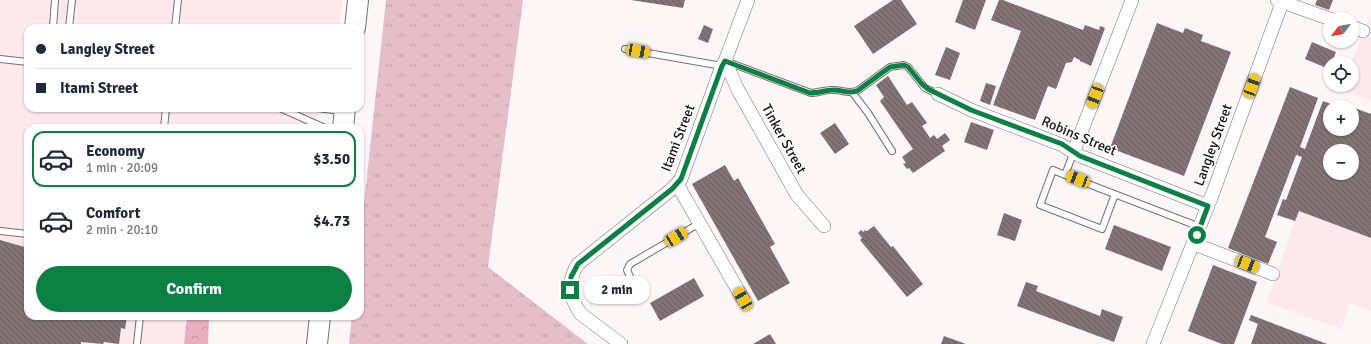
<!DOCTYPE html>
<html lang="en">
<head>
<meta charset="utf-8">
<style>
	:root { --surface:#fff; --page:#f6f6f7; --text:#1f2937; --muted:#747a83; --line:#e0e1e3; --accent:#0b8043 }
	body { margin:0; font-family:Signika,sans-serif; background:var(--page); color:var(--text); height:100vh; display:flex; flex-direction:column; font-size:15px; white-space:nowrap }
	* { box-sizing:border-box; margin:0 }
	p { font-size:13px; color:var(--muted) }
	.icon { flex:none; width:22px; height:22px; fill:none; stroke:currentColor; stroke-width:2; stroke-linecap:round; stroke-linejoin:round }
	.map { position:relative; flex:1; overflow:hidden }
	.drawer { position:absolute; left:24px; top:124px; width:340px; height:196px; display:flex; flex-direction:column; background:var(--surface); border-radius:12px; box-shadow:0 1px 3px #0004 }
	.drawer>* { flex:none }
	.hud { position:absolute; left:24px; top:24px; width:340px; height:88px; border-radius:12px; box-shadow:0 1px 3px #0004; display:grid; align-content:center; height:88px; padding:0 12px; background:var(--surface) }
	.needle { width:26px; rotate:239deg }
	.fabs { position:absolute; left:1323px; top:12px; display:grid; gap:8px }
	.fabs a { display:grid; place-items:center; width:36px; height:36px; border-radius:50%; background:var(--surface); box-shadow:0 1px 3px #0004; font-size:20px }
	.end { position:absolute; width:18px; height:18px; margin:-9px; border:5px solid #0b8043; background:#fff; box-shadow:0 0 0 2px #fff }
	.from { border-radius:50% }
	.bubble { position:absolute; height:28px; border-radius:14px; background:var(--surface); box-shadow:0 1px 3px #0004; font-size:13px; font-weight:700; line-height:28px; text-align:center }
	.car { position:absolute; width:12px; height:24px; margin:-12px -6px; border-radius:5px; box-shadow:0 0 3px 1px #0007; background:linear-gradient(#f5c518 24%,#345 0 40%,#f5c518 0 76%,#345 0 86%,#f5c518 0) }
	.hud b { display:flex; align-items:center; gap:14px; height:38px; font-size:15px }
	.hud b+b { border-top:1px solid var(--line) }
	.hud i { width:10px; height:10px; background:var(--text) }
	ul { padding:7px 0 0; list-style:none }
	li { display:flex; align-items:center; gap:12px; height:56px; margin:0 8px 6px; padding:0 4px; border:2px solid transparent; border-radius:12px }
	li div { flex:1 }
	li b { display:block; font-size:15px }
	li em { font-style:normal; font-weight:700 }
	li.active { border-color:var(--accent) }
	li>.icon { width:36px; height:36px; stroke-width:1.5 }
	.button { display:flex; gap:8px; margin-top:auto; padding:8px 12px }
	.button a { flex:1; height:46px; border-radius:24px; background:var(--accent); color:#fff; font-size:16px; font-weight:700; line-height:46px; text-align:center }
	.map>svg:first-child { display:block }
	.built { fill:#fde8ed }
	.grass { fill:url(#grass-tufts) }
	.forest { fill:url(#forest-crowns) }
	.building { fill:url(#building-back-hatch); fill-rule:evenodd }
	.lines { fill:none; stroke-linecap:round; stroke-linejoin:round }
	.service-casing { stroke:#7e6e73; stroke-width:8 }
	.minor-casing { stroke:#7e6e73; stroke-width:14 }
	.primary-casing { stroke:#7e6e73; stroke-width:22 }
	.service { stroke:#fff; stroke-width:6 }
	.minor { stroke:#fff; stroke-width:13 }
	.primary { stroke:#fff; stroke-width:20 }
	.route { stroke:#0b8043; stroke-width:5 }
	.labels { text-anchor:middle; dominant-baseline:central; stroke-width:3; stroke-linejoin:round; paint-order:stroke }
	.street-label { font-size:14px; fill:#140e10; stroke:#fff }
</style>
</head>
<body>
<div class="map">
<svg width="1371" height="344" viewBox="0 0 1371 344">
	<defs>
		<pattern id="grass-tufts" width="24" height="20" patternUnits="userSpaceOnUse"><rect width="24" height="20" fill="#e6bec9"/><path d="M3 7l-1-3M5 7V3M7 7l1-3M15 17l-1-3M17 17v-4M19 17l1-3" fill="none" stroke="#c4a2ac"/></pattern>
		<pattern id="forest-crowns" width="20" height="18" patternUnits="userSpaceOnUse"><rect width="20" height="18" fill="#e9afc0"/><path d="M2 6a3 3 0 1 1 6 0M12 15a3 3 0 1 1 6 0" fill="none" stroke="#c795a4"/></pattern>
		<pattern id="building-back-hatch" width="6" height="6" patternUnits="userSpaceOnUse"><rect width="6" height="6" fill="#837377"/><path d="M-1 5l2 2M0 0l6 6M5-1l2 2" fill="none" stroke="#6a5d60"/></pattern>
	</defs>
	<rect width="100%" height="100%" fill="#fdf6f7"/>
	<path class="built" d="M0,0h343l-4,28h-311v80h291l-3,20h-288v188h164l-3,28h-189z
		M1371,14v87l-31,-11 3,-5h9l-1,-22z
		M1302,199l69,27v85l-22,-8 -7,26 -75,-26z"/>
	<path class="grass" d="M386,0h137l-35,267 100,77h-239l3,-28h8v-76z"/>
	<path class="forest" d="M187,316h22l-1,28h-24z"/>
	<path class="building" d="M631,0h54l-2,8z
		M893,0h8l16,24 -44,30 -19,-28z
		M963,0h23l-11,30 -20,-8z
		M999,0h4l80,30 2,-5 14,5 1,-4 5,2 -14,38 -11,-5v-1l-6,-3 -2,5 -6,1 -10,26 -8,-3 -13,34 -42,-15 28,-74 -30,-11z
		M1317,0h16l-4,10 -14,-5z
		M1157,23l26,10 2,-5 18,7 -2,6 30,11 -47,124 -74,-28z
		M704,25l9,4 -5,14 -10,-4z
		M1312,42l24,10 -4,11h-2l-1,6 -24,-10z
		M946,47l14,6 -10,27 -15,-5z
		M888,76l19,29 5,-3 15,21 -5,3 8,12 4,-3 3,4 8,-6 5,7 -8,6 3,5 -32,22 -4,-5 -2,1 -4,-5 3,-1 -4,-6 11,-8 -33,-48 4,-4 -8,-12z
		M986,83l10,3 -6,19 -10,-4z
		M1290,87l28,11 -18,49 5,2 18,-48 11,4 2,-4 16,6h-22v22h22v-22l19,7v124l-72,-27 -4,10 -18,-6 6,-16 3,1 16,-43 -6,-2 -31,82 12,5 -9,22 -40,-16zM1330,151h22v22h-22z
		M971,122l23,8 -7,20 -23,-8z
		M835,123l14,21 -14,10 -15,-21z
		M725,165l9,16 4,-3 37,66 -5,3 20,36 -32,18 -66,-117z
		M1004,213l18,7 -7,21 -18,-6z
		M1114,225l57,22 -9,24 -57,-22z
		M874,226l17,21 2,-1 30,38 -16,13 -47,-57 2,-2 -4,-5 3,-3 2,2 2,-2 2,1z
		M0,240l28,8v68h99l-2,13 -4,-1 -2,16 -15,-2 -1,2 -22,-2v2h-81z
		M1213,265l44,17 -23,62h-12l-34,-13z
		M694,278l10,18 -44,25 -10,-18z
		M1026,282l12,4 -2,5 64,25 2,-7 21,8 -9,25 -97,-36z
		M1251,315l76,29h-76l7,-20 -9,-4z
		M770,334l6,10h-23z
		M944,336l22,8h-25z"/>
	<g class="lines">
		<g class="service-casing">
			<path id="service" d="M53,28l2,-28
				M69,28l3,-28
				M175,28l3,-28
				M625,49l97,17
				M0,59l28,3
				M728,62l83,31c7,0 15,-4 23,-3 9,0 12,4 23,1l33,-24 14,-2 4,2 17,21 13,6
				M852,92l16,21 24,38
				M280,108l45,20
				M317,108l24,3
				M164,128l2,-20
				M1065,175l9,-24
				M1115,194l-13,35 -62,-24 13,-35 12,5 135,52
				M0,231l28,3
				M633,283l-6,-13 3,-6 70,-41
				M137,344l3,-28"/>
		</g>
		<g class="minor-casing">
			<path id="minor" d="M1277,0l53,19
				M1352,27l11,4
				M725,61l13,29 59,105 27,31
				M938,94l33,16 91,35 18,11 128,50
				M1074,151l58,-151
				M677,184l66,115
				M1194,244l79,30
				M621,344l-40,-30c-12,-16 -14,-33 -3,-50l94,-75 9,-10 41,-113 3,-5 23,-61
				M1153,344l58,-146 72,-198"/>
		</g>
		<g class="primary-casing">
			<path id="primary" d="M355,28l3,-28
				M343,128l2,-20
				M317,344l3,-28"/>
		</g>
		<use href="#service" class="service"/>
		<use href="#minor" class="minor"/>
		<use href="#primary" class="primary"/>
	</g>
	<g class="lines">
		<path class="route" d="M570,290l1,-13 7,-13 94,-75 9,-10 41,-113 3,-5 85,32c8,0 16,-3 24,-3 9,0 12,4 23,1l33,-24 14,-2 4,2 14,17 6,5 43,21 91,34 18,12 128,50 -11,29"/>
	</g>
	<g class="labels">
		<g class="street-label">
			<text transform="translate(1079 136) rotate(23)">Robins Street</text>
			<text transform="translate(678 138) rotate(-69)">Itami Street</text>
			<text transform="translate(784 139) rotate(61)">Tinker Street</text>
			<text transform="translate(1213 145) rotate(-70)">Langley Street</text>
		</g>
	</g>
</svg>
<div class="fabs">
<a><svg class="needle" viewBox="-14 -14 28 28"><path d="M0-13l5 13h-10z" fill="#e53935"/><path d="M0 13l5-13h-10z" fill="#747a83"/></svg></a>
<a><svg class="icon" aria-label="locate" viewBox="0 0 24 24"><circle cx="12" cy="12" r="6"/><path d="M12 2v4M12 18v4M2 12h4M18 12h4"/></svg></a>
<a>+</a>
<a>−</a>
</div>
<i class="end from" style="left:1197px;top:235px"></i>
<i class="end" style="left:570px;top:290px"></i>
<div class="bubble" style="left:584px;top:276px;width:66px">2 min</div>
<i class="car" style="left:638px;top:51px;rotate:100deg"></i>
<i class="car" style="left:1252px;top:86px;rotate:20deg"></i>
<i class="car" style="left:1095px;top:96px;rotate:201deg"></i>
<i class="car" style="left:1078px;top:179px;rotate:291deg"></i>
<i class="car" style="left:676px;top:237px;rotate:59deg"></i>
<i class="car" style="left:1247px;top:264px;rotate:111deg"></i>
<i class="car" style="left:743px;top:299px;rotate:330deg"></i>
<div class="hud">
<b><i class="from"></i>Langley Street</b>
<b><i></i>Itami Street</b>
</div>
<section class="drawer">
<ul>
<li class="active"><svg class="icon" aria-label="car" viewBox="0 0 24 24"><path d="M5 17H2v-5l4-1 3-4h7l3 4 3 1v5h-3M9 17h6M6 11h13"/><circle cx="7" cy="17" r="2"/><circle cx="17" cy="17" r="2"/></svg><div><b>Economy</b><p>1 min · 20:09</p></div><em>$3.50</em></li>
<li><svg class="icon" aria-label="car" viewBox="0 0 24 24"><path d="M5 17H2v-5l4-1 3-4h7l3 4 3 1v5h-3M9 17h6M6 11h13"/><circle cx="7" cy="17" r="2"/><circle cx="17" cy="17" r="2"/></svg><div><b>Comfort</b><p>2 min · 20:10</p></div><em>$4.73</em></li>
</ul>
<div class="button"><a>Confirm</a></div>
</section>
</div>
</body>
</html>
